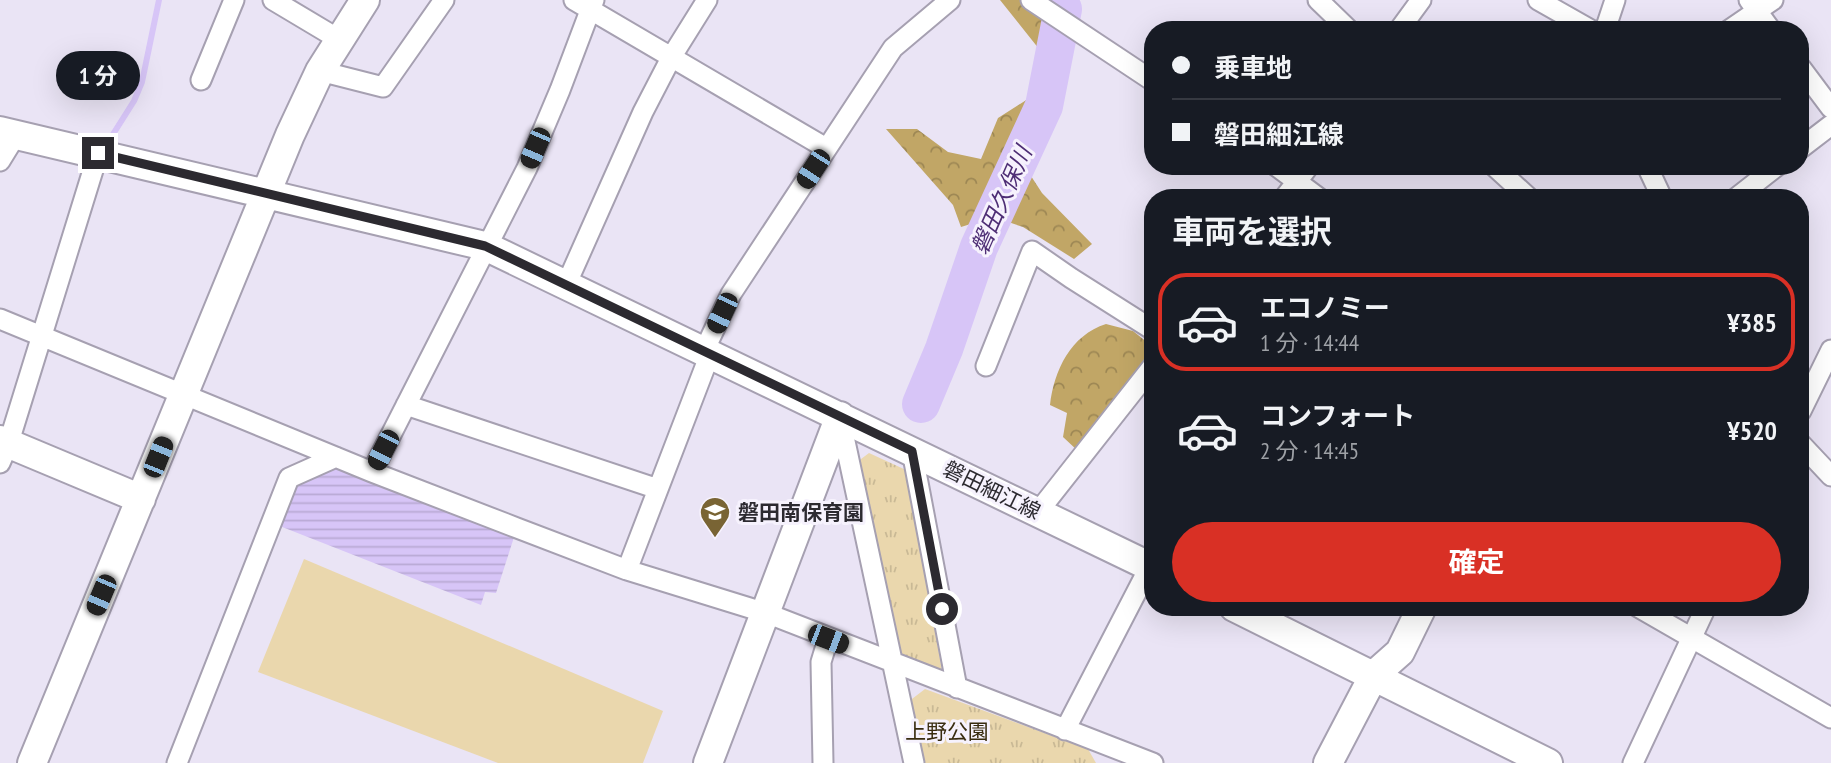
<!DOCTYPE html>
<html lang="ja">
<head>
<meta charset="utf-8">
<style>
	:root { --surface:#171b24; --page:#20242c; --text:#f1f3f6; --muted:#9ea1a6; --line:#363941; --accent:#d93025 }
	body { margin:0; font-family:"PT Sans Narrow","Noto Sans JP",sans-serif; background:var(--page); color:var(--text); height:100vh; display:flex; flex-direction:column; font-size:26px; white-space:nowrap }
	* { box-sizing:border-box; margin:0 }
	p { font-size:23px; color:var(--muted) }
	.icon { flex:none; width:38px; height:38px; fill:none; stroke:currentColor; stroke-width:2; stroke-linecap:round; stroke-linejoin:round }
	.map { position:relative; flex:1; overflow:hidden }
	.panel { position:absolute; left:1144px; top:189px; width:665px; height:427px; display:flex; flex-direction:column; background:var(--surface); border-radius:28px; box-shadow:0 7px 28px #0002 }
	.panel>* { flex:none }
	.top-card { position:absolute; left:1144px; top:21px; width:665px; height:154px; border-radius:28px; box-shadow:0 7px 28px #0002; display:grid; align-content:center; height:154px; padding:0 28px; background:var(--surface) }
	.end { position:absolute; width:32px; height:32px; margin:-16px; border:9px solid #2c2a30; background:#fff; box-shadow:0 0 0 4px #fff }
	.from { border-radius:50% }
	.bubble { position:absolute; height:49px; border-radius:24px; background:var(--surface); box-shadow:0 7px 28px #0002; font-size:23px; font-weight:700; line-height:49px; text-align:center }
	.car { position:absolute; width:21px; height:42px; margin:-21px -10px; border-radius:9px; box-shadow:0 0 5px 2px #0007; background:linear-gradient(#222 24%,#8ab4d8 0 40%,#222 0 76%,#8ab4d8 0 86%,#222 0) }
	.top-card b { display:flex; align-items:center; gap:24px; height:66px; font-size:26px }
	.top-card b+b { border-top:2px solid var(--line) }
	.top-card i { width:18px; height:18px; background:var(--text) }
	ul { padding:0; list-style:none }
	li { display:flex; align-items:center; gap:21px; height:98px; margin:0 14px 10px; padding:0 14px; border:4px solid transparent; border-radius:28px }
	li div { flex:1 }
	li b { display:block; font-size:26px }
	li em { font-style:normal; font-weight:700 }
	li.active { border-color:var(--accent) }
	li>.icon { width:63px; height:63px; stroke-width:1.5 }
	h2 { padding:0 28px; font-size:32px; line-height:84px }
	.action { display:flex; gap:14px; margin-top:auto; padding:14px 28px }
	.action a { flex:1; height:80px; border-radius:42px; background:var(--accent); color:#fff; font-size:28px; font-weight:700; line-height:80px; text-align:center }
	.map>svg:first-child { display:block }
	.grass { fill:url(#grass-tufts) }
	.forest { fill:url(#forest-crowns) }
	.pitch { fill:#ead7ad }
	.water { fill:url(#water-rules) }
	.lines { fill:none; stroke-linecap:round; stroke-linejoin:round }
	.stream { stroke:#d7c5f7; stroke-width:6 }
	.river { stroke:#d7c5f7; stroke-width:38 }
	.street-casing { stroke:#a6a0b1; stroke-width:23 }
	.secondary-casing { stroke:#a6a0b1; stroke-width:32 }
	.street { stroke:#fff; stroke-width:19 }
	.secondary { stroke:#fff; stroke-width:28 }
	.route { stroke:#2c2a30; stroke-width:9 }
	.labels { text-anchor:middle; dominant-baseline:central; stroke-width:6; stroke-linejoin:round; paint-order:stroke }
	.street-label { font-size:21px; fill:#2c2a30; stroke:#f6f2fd }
	.poi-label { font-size:21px; font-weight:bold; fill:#2c2a30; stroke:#f6f2fd; text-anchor:start }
	.park-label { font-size:21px; fill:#382c0f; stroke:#f6f2fd }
	.water-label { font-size:23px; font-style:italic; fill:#4e2e75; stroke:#f6f2fd }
</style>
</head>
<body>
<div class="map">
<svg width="1831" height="763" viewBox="0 0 1831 763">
	<defs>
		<pattern id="grass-tufts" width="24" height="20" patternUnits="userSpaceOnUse" patternTransform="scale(1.75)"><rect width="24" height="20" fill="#ead7ad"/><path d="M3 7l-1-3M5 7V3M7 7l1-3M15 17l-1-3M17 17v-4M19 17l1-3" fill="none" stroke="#c9b995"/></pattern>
		<pattern id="forest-crowns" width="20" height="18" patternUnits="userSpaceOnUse" patternTransform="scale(1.75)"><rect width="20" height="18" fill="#c1a666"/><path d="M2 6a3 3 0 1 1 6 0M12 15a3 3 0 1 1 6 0" fill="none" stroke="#9d8754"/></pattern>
		<pattern id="water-rules" width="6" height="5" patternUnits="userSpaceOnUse" patternTransform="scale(1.75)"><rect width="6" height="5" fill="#d7c5f7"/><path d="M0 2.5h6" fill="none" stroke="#b9a9d4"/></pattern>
	</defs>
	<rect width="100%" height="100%" fill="#eae4f5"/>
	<path class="grass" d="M869,453l37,17 36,200 -43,-12 -42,-196z
		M925,689l163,60 8,14h-176l-12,-61z"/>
	<path class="forest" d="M1000,0h45l18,9 -10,51 -5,61 -28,38 22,34 50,51 -18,15 -51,-32 -30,-10 -32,10 -8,-22 -67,-76h31l31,23 33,7 17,-41 30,-19 15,-45z
		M1106,324l27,7 20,16v10l-75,94 -15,-14 4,-24 -17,-8c4,-35 21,-70 56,-81z"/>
	<path class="pitch" d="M304,559l359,152 -20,52h-145l-240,-91z"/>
	<path class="water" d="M326,462l191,66 -21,65 -11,-1 -4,13 -209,-82 15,-38z"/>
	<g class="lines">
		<path class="stream" d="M110,139l24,-38 8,-19 17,-82"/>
		<path class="river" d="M921,404l23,-55 35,-102 65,-141 19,-97 -15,-9"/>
		<g class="street-casing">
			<path id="street" d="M273,0l67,40
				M574,0l252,148
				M1031,0l122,81
				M1318,0l31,30
				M1538,0l53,30
				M1749,0l22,30
				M1399,30l22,-30
				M1605,30l10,-30
				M1729,30l44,-30
				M1801,68l30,40
				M320,71l63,16 61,-87
				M201,80l33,-80
				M1801,148l30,-23
				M0,161l16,-26
				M1276,166l43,32
				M1494,166l35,32
				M1647,166l15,32
				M1284,198l25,-32
				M1736,198l41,-32
				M566,285l77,-173 29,-56 35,-56
				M0,319l372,153 145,56 110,42 139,43 387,150
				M704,351l27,-57 162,-246 57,-48
				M986,366l46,-115 39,27 82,52
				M406,405l252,84
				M1801,411l30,-61
				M840,418l74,345
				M1801,444l30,32
				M912,451l45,237
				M0,463l8,-18 90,-291
				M372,472l155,-304 33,-78 34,-90
				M1038,512l115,-146
				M627,570l83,-216
				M1638,607l193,111
				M1065,730l85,-164
				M177,763l112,-285 47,-21
				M823,763l-2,-101 7,-23
				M1633,763l73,-156"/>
		</g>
		<g class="secondary-casing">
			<path id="secondary" d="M0,131l485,115 668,322
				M0,440l141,59
				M1234,607l314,156
				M32,763l258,-628 30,-64 45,-71
				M708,763l132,-347
				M1328,763l46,-88 26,-23 22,-45"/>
		</g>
		<use href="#street" class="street"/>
		<use href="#secondary" class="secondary"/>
	</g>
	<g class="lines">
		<path class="route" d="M98,153l387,93 427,205 30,158"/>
	</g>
	<defs>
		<g id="school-pin" transform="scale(1.575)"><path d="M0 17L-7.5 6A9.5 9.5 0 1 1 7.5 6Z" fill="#796434" stroke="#f6f2fd"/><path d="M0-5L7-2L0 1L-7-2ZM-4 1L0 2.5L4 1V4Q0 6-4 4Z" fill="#fff"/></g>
	</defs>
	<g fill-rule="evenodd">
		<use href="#school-pin" x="715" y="512"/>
	</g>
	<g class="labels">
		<g class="street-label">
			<text transform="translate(992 490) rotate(26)">磐田細江線</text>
		</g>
		<g class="poi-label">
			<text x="738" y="512">磐田南保育園</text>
		</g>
		<g class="park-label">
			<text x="947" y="731">上野公園</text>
		</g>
		<g class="water-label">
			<text transform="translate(1001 200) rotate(-66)">磐田久保川</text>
		</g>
	</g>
</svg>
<i class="end from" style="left:942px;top:609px"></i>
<i class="end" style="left:98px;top:153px"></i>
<div class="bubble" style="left:56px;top:51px;width:84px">1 分</div>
<i class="car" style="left:535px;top:148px;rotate:203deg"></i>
<i class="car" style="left:813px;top:169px;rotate:213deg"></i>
<i class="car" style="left:722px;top:313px;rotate:205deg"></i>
<i class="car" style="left:383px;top:450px;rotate:207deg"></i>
<i class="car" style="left:158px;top:457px;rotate:22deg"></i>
<i class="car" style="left:101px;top:595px;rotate:203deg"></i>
<i class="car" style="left:828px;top:639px;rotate:111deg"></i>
<div class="top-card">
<b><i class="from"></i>乗車地</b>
<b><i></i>磐田細江線</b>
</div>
<section class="panel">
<h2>車両を選択</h2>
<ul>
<li class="active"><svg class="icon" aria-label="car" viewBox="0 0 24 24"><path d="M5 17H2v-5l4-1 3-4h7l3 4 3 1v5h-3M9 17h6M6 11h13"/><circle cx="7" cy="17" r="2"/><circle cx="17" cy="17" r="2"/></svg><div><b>エコノミー</b><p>1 分 · 14:44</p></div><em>¥385</em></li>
<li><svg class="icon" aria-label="car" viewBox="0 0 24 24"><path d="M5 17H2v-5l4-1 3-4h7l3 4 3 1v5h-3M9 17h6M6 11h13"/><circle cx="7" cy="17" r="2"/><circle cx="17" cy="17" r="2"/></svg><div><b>コンフォート</b><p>2 分 · 14:45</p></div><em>¥520</em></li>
</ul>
<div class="action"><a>確定</a></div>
</section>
</div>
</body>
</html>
